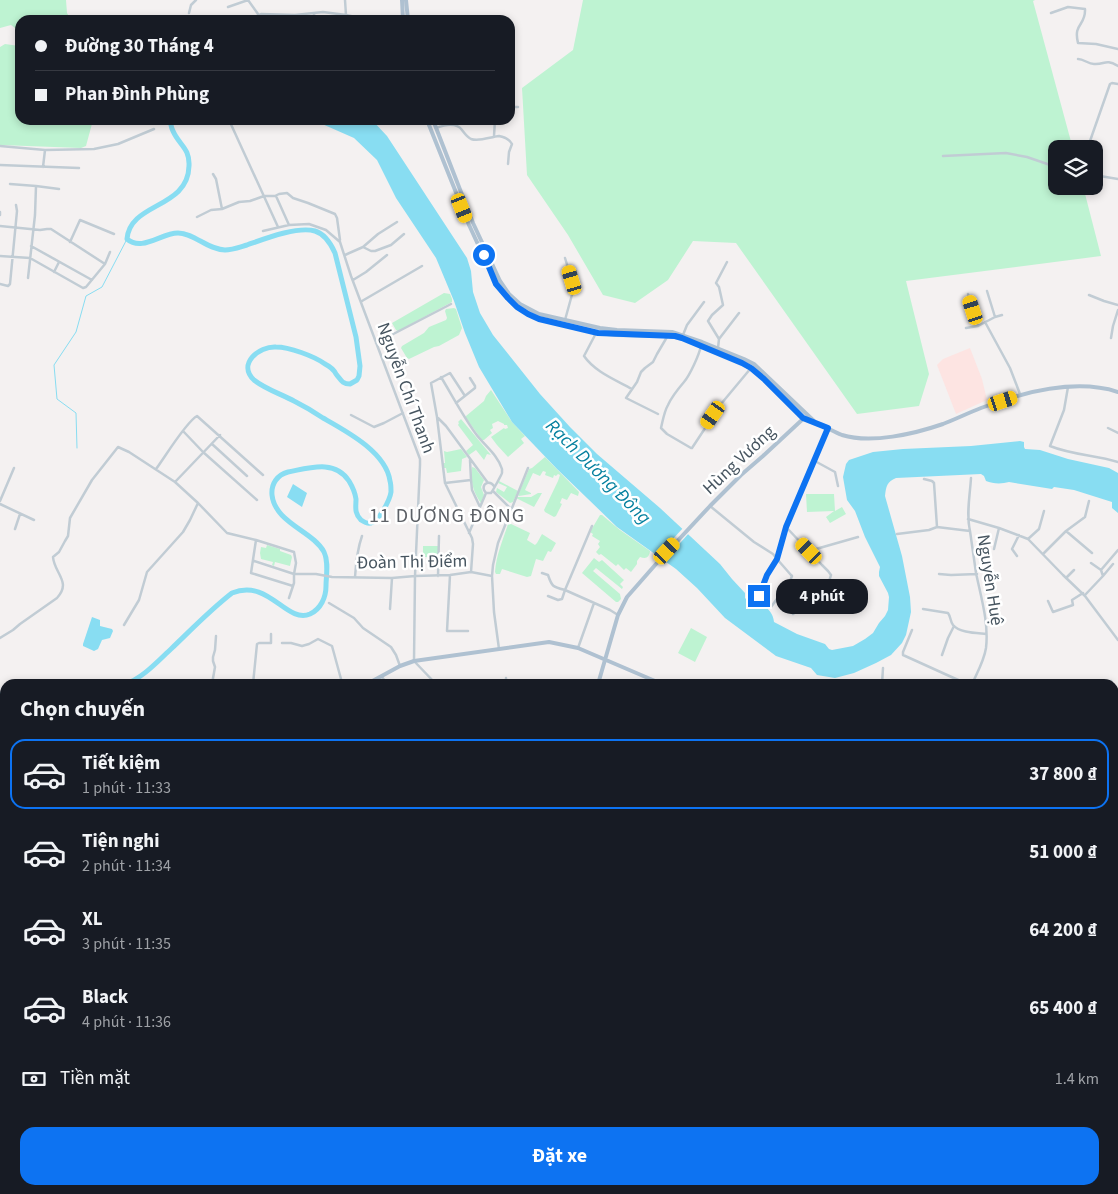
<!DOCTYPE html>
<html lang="vi">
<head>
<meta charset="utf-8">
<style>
	:root { --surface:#171b24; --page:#242831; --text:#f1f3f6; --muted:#9ea1a6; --line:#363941; --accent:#0d73f2 }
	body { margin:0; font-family:"Source Sans 3",sans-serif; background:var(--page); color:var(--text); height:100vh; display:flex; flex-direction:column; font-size:19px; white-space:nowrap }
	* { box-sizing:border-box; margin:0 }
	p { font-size:16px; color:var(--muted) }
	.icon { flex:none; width:28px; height:28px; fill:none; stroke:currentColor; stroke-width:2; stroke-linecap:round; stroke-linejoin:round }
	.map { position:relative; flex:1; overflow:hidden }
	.details { position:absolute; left:0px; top:679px; width:1119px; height:516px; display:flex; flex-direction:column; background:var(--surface); border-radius:15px 15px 0 0; box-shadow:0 2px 8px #0003 }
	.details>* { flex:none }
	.hud { position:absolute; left:15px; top:15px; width:500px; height:110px; border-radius:15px; box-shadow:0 2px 8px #0003; display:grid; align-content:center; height:110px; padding:0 20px; background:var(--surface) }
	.buttons { position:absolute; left:1048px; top:140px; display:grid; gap:10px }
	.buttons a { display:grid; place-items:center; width:55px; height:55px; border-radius:10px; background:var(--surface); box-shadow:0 2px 8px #0003; font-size:25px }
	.end { position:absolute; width:22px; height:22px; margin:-11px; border:6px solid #0d73f2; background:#fff; box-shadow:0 0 0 2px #fff }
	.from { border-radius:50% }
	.bubble { position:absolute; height:35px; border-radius:15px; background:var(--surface); box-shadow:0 2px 8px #0003; font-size:16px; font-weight:700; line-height:35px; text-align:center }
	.car { position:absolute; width:15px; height:30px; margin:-15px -8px; border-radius:6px; box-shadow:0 0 4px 1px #0007; background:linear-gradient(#f5c518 24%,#345 0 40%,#f5c518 0 76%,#345 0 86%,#f5c518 0) }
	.hud b { display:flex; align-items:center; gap:18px; height:48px; font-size:19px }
	.hud b+b { border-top:1px solid var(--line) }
	.hud i { width:12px; height:12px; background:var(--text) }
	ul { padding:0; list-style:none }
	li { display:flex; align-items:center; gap:15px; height:70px; margin:0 10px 8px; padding:0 10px; border:2px solid transparent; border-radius:15px }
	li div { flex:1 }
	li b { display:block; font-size:19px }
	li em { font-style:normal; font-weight:700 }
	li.on { border-color:var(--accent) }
	li>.icon { width:45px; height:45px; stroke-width:1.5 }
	h2 { padding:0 20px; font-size:22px; line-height:60px }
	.pay { display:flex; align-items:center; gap:12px; height:55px; padding:0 20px; font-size:19px }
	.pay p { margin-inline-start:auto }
	.action { display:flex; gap:10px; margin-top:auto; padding:10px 20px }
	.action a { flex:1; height:58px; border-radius:15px; background:var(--accent); color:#fff; font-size:20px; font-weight:700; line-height:58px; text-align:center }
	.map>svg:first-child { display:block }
	.medical { fill:#fde4e2 }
	.green { fill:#bef3d2 }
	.water { fill:#88ddf2 }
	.pier { fill:#f4f1f1 }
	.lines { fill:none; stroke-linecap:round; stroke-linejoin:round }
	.stream { stroke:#88ddf2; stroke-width:1 }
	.river { stroke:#88ddf2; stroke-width:5 }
	.minor { stroke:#c1ccd4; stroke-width:2.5 }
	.major { stroke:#afc1d1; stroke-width:4 }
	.route { stroke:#0d73f2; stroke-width:6 }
	.labels { text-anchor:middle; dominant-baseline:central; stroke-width:5; stroke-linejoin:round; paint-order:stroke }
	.street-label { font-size:18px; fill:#475560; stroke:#fff }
	.water-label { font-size:19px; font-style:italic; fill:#05809f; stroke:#fff }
	.quarter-label { font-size:20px; letter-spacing:1px; fill:#5d6167; stroke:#fff }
</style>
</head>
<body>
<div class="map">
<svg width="1118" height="1194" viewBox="0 0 1118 1194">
	<rect width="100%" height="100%" fill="#f4f1f1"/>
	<path class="medical" d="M970,348l12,31 5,21 -31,14 -19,-49 6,-6z"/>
	<path class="green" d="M0,0h66l1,13 4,7h-51v100h73l-7,26 -5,2 -81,-3v-98l5,-3 14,2 -4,-18 -4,-3 -11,3z
		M583,0h452l-2,1 40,148h-17v37h27l18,70 -195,25 23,93 -10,32 -62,8 -121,-171 -43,-2 -25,39 -33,23 -32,-8 -35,-60 -41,-60 -5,-87 51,-38z
		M444,293l6,1 2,5v3l-54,29 -2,-1 -4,-7z
		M454,308l2,1 6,19 -3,7 -20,11 -5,1 -25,12 -2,-1 -6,-10 1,-2 22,-13 5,-6 17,-7 1,-2 -2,-7 1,-2z
		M491,390l21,32 13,14 -4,3 3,4 -16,14 -11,-12 -6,-8 13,-9 1,1 3,-1 -1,-3h-3v-1l-6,-3 -6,3 1,4 -3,2 2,3 -8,7h-2l-16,-22v-2l18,-15 2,-5z
		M461,419l30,36 -4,-1 -3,6 -8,-10 -7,5 -3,-4 7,-6 -15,-20 1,-2 -1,-1z
		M461,449l6,8 -5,2 -1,12 -14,2 -1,-5h-2l-1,-5h2l-1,-12 3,1z
		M545,457l34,35 -1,4 -7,-3 -4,7 -5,-2 -2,5 2,1 -6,12 -2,1 -9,-5 -1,-2 14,-29 2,-6 -2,-1 -2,2 -2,-1 -1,3 -8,-3 1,-3 -3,-1 -3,5 -7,-3 -8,17 6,3v1l-12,2 -1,-1 11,-26 3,-1z
		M472,467l3,1 9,12 -3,7 3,8 -3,8c-8,-11 -11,-23 -9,-36z
		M499,481l19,10 -5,11 -3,1 -14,-11 1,-4 7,4 3,-5 -9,-4z
		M538,493h4l-8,14 -18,-9 1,-1h14z
		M806,494h28l1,17 7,-4 4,7 -16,9 -4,-6 8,-6 -27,1z
		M600,515h2l18,15 30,21c-1,7 -4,8 -10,6l-3,4v3l-6,8 -5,-4 -2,2 -6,-6 -2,2 -15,-12 -2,1 -3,-3 4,-5 -2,-3 2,-3 -8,-5 1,-2 -3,-2z
		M509,523l21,10 -3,7 8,5 2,-2 5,-9 14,9 -5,9 -3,-1 -5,10 -7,-2 -5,17 -4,1 -25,-8 -2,5h-4l-1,-2c1,-17 8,-32 13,-48z
		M267,545l13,4v2l11,4 1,2 -2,9 -15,-4 -1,4 -2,-1 1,-3 -12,-3 -1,-6 1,-6 5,1z
		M423,546h15v11h-15z
		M594,558l5,4 3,-2 22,20 -4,4 3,3 -1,2 -26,-21 -3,3 27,23 1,5 -3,3h-2l-34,-29z
		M691,628l16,9 -12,25 -17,-9z
		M5,826v159l-5,-91v-63z
		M1114,944l4,1v57l-4,-1z
		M1114,1015l4,1v57l-4,-1z
		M5,1103v87h477l2,4h-484v-55z"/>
	<path class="water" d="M313,120h59l15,16 80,122 4,13 2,21 7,21 13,22 47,59 30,33 27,27 63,54 60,56 12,15 13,14v5l8,8h3l4,-3c8,5 13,10 14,19l23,12 28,10 4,5 3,1 21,-4 12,-7 8,-6 6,-10 6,-7 3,-6 1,-13 -1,-4 -9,-17v-4l1,-5 -15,-30 -10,-26 -8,-11 -4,-23 3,-13 3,-4 24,-8 30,-3 68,-3 49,-5 4,1v5l1,2 15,1 28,9 41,9 9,5v40l-6,-5v-6l-38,-12 -20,-3 -2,2 -43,-7c-7,2 -16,2 -23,-1l-2,-5 -3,-2 -85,4c-9,4 -10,8 -11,18l17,60 8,41 1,15 -5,23 -4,8 -11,12 -15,8 -22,10 -19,5 -18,-3 -6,-7 -35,-12 -51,-38 -28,-30 -21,-19 -59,-42 -60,-58 -45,-47 -33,-55 -14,-34 -11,-32 -18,-43 -40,-60 -19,-38 -23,-22z
		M293,484l14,9 -5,14 -15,-10z
		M92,617l8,3v6l12,3 1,2 -3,7 -8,2 -4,9 -4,2 -11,-5v-2z"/>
	<path class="pier" d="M684,527l6,5 -27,30 -7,-5z"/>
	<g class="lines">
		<path class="stream" d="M77,448l-1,-35 -19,-14 -3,-34 22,-33 10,-36 16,-9 25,-48"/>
		<path class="river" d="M125,684c17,-5 34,-24 46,-35 20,-19 39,-39 61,-56 37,-15 54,31 78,21 11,-5 16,-17 16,-28 0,-10 3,-24 -2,-34 -11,-21 -49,-29 -52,-57 -1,-11 5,-20 16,-23 21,-4 47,-13 61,9 3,5 6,11 7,18 0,8 -2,14 5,21 3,2 7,4 10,3 8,-1 19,-24 20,-31 0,-3 0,-8 -1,-11 -4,-29 -44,-50 -67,-63 -9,-6 -19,-12 -29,-17 -13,-7 -29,-12 -40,-21 -17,-16 5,-34 22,-33 13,0 38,9 49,17 4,2 9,6 11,10 5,6 6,10 14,10l7,-4 2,-4 1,-10 -4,-29 -21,-84c-4,-9 -10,-19 -20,-22 -18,-5 -51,8 -68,14 -7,2 -15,5 -22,5 -17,0 -31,-17 -47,-17 -17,0 -36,19 -51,6 3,-37 61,-30 62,-73 1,-18 -10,-21 -16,-35 -2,-3 -2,-7 -3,-11
			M0,697l5,-6"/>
		<path class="minor" d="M248,0l10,14
			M345,0l1,15
			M228,7l20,-7
			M189,13l2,-8 5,-5
			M1051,13l17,-6 17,2c1,17 -12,14 -7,34l18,1 22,5
			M314,14l1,6
			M249,20l12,-6 34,1 28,-3 23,3 24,5
			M1078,59c6,0 10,5 16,5 11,1 11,-6 24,2
			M510,107h8
			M229,120l49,107
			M436,128c9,-3 20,-6 26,2 3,4 5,7 9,9 8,3 19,-2 28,-3 5,1 11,4 13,8l-3,8 -1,12
			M494,136l1,-16
			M1090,141l20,-57 2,-1 6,1
			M0,146l45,4 49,-1 24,-5 36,-15
			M943,156l63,-3 21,4 29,10
			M0,165l79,3
			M43,167l2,-17
			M213,174l3,5 6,30
			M1094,175l24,4
			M10,184l26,2 -1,29 -7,63
			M36,186l23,3
			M276,196l13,29
			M0,215v-3
			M197,217l14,-7 11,-1 17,-7 11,-1 14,-5h11l4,-2 8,-1 6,5 15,5 27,11 2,4 3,22
			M0,226l40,4 7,-1h4l54,35 -19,23 -3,1 -53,-30 -30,-2
			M263,231l26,-6 20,-1 17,6 14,12 11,34 69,183v6l-5,111 -1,85 22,23
			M70,242l10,-22 34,14
			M31,246l61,34
			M363,247l8,4h4l16,-6 13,-11
			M345,255l18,-8 15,-13 19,-12
			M105,264l5,-12
			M54,272l5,-10
			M353,280l13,-8 21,-17
			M0,284l8,2 2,-2 7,-73 -1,-6
			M968,294l10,32
			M1089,295l15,6 14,4
			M362,301l60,-35
			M995,317l7,-2
			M565,320l8,-29 -1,-10 -7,-23
			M985,322l25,46 10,26
			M966,328l12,-2 17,-9 -8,-26
			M596,332l-2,5 -10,19c11,16 32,24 48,33
			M683,335l4,-10 17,-23
			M1111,338l2,-12 5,-16
			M719,339l20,-26
			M376,343l75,-39
			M701,346c-2,9 -11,29 -17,36 -6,7 -12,14 -16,23 -4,7 -5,15 -7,23l6,6 24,14h1l29,-44 30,-36
			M718,348l1,-9 -11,-18 4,-6 11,-10 -4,-18 -3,-4 11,-21
			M441,377c12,20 22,39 35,57 8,11 22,21 26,35 0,1 0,2 0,4 0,1 -10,19 -11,20h-5
			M1068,387l-4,23 -14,36c22,9 46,9 68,16
			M465,396l-15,-23 -19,10 6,34 8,66 27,55 1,6 -2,28
			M456,403l19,-15v-2l-5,-8
			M658,414l-32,-16 11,-16 4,-10 4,-4 8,-6 4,-8 10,-17
			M351,415l23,12 10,-4 19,-10
			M438,418l8,8 42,57
			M1108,428l10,5
			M183,431l20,21 54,48
			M212,444l35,32
			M470,460l1,20 1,10 8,17
			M813,460l22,12 3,14
			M156,469c9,-12 30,-47 41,-53l66,59
			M971,478c-1,17 -5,36 -1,53 2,14 4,28 6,42 5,24 13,50 10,75 -2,13 -9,25 -14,36
			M924,479l8,2 2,2 3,44 33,4
			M175,482l45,-47
			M445,483l26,-3
			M493,491l18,18
			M0,501l14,-33
			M0,504l34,16
			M710,506l44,36 19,12 4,5 14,16 1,1 -2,5 -19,26c-4,-1 -11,-7 -12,-12l8,-20 10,-16 9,-32 42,-99
			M968,519l31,9 29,11 35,36 22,21 33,44
			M592,526l-27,64 45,20 8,5
			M786,527l36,38 6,6 3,4c-4,19 -24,29 -38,39
			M15,529l5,-15
			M1066,531l26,22
			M469,533l17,-40 -2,-3c-2,-7 6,-10 10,-4
			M897,534l32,-4 8,-3
			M1028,539l11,-10 5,-18
			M256,540l-5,33 42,13
			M994,549l5,-21
			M809,551l49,-14
			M1043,554l23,-23 19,-14 4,-16
			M1017,556l-5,-7 7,-14
			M254,561l40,13v9l-5,15
			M1091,563l10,7
			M542,573l6,2c4,12 5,12 17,15l-3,9 -4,1 -10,-4
			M939,574l12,1 26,-1
			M450,575l-3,56h21
			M438,576l1,-40
			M1103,576l10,-12
			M355,577c1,-15 2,-27 7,-41
			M1066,578l8,-8
			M1085,595l18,-19 -2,-6 17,-20
			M1048,601l5,11 20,-7 -1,-5 11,-7
			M329,603l25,15 9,10 28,19 5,8 4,11
			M390,609l2,-31
			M923,609l25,4c3,4 2,8 5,12 7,8 23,8 33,9
			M124,625l15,-25 8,-28 36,-40 7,-12 8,-17
			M912,630l-9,22v3l64,29
			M0,638l13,-8 7,-6 37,-26c15,-16 -3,-25 -4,-41l6,-5 6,-11 3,-5 2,-18 22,-38 26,-33 11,5 46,30 23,21 29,30 29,7 38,12 2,11 -2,11h22l16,3 60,1 23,-2 35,-1 21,-3 21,4
			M282,643h9l11,3 7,-2 9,-5 14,7 9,33v5
			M578,648l16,-45
			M499,649l-5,-37 -2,-36 1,-11 5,-22 30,-75
			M942,655l6,-17 6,-12
			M382,677l5,7
			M506,678v6
			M1111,681l1,3
			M212,684l3,-17 -2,-6v-4l2,-7 1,-14
			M253,684l4,-40 2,-1h12v-9
			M882,684l1,-16
			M1114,691l1,5 -1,2
			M1114,735l4,9
			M1114,827l4,1
			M1114,845l4,-1
			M1114,868l4,-3
			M1114,888l4,2
			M1114,907l4,2
			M1114,934l4,1
			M1114,1007l4,2
			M1114,1082v-1
			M1114,1166h4
			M505,1190l2,4
			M535,1190l2,4
			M540,1194l5,-4
			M780,1194l1,-4
			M892,1194l1,-4
			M1040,1194v-4"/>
		<path class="major" d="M402,0l1,20
			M406,0l2,20
			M427,120l42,105 27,58 11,15 10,9 11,7 11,5 59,14 18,2 52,1 14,2 60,25c18,10 31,25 46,39 5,5 10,13 16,16 4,3 10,4 14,6 8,3 16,8 24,11 29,9 72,-1 101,-11 13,-5 25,-11 38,-16 42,-16 94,-30 137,-16
			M433,120l40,103 27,58 9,13 11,10 19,10 61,14 17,2 55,2 30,10 42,17 10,5 60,57
			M367,684l33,-18 14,-5 135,-19 29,6 84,36
			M598,684l20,-69 9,-18 29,-33 54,-58 31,-31 22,-19 41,-38
			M0,767l5,-3
			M1114,771l4,-2
			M664,1190l1,4"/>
	</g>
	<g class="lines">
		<path class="route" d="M484,255l12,29 12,14 9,9 11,7 11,5 59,14 77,3 7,2 60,25 9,5 13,11 39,39 25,10 -42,99 -9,32 -10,16 -8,21"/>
	</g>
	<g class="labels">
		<g class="street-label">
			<text transform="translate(406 388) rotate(70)">Nguyễn Chí Thanh</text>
			<text transform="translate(739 460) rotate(-43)">Hùng Vương</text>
			<text transform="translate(412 562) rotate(-1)">Đoàn Thị Điểm</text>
			<text transform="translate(990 580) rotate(81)">Nguyễn Huệ</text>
		</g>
		<g class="water-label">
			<text transform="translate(598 472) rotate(45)">Rạch Dương Đông</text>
		</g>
		<g class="quarter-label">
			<text x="447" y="516">11 DƯƠNG ĐÔNG</text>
		</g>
	</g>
</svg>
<div class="buttons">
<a><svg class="icon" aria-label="layers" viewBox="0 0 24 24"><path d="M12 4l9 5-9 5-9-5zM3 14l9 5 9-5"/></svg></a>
</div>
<i class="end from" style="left:484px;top:255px"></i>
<i class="end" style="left:759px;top:596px"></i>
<div class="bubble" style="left:776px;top:579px;width:92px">4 phút</div>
<i class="car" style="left:462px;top:208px;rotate:158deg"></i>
<i class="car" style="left:572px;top:280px;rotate:343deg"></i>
<i class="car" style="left:973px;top:310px;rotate:342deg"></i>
<i class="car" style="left:1003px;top:401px;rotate:72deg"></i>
<i class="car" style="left:713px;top:415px;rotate:215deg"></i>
<i class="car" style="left:667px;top:551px;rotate:43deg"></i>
<i class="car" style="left:809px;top:551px;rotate:316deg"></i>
<div class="hud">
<b><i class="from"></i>Đường 30 Tháng 4</b>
<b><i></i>Phan Đình Phùng</b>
</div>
<section class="details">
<h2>Chọn chuyến</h2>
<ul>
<li class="on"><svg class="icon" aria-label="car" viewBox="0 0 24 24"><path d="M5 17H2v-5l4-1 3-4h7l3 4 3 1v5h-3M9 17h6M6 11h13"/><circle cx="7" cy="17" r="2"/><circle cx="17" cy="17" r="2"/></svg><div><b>Tiết kiệm</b><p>1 phút · 11:33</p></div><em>37 800 ₫</em></li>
<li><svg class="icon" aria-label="car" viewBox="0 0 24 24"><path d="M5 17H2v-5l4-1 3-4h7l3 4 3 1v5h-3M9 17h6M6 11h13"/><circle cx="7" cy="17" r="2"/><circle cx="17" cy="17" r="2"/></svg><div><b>Tiện nghi</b><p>2 phút · 11:34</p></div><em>51 000 ₫</em></li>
<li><svg class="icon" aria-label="car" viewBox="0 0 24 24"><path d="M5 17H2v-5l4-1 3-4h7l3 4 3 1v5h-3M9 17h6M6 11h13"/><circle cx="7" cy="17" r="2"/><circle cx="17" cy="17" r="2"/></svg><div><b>XL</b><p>3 phút · 11:35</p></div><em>64 200 ₫</em></li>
<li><svg class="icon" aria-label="car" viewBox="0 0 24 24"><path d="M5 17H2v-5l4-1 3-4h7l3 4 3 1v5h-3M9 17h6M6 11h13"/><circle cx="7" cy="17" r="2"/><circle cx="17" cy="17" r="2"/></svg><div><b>Black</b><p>4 phút · 11:36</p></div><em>65 400 ₫</em></li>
</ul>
<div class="pay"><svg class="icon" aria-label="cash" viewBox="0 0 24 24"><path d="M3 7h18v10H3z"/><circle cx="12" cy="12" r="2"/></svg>Tiền mặt<p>1.4 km</p></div>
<div class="action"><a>Đặt xe</a></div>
</section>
</div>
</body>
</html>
